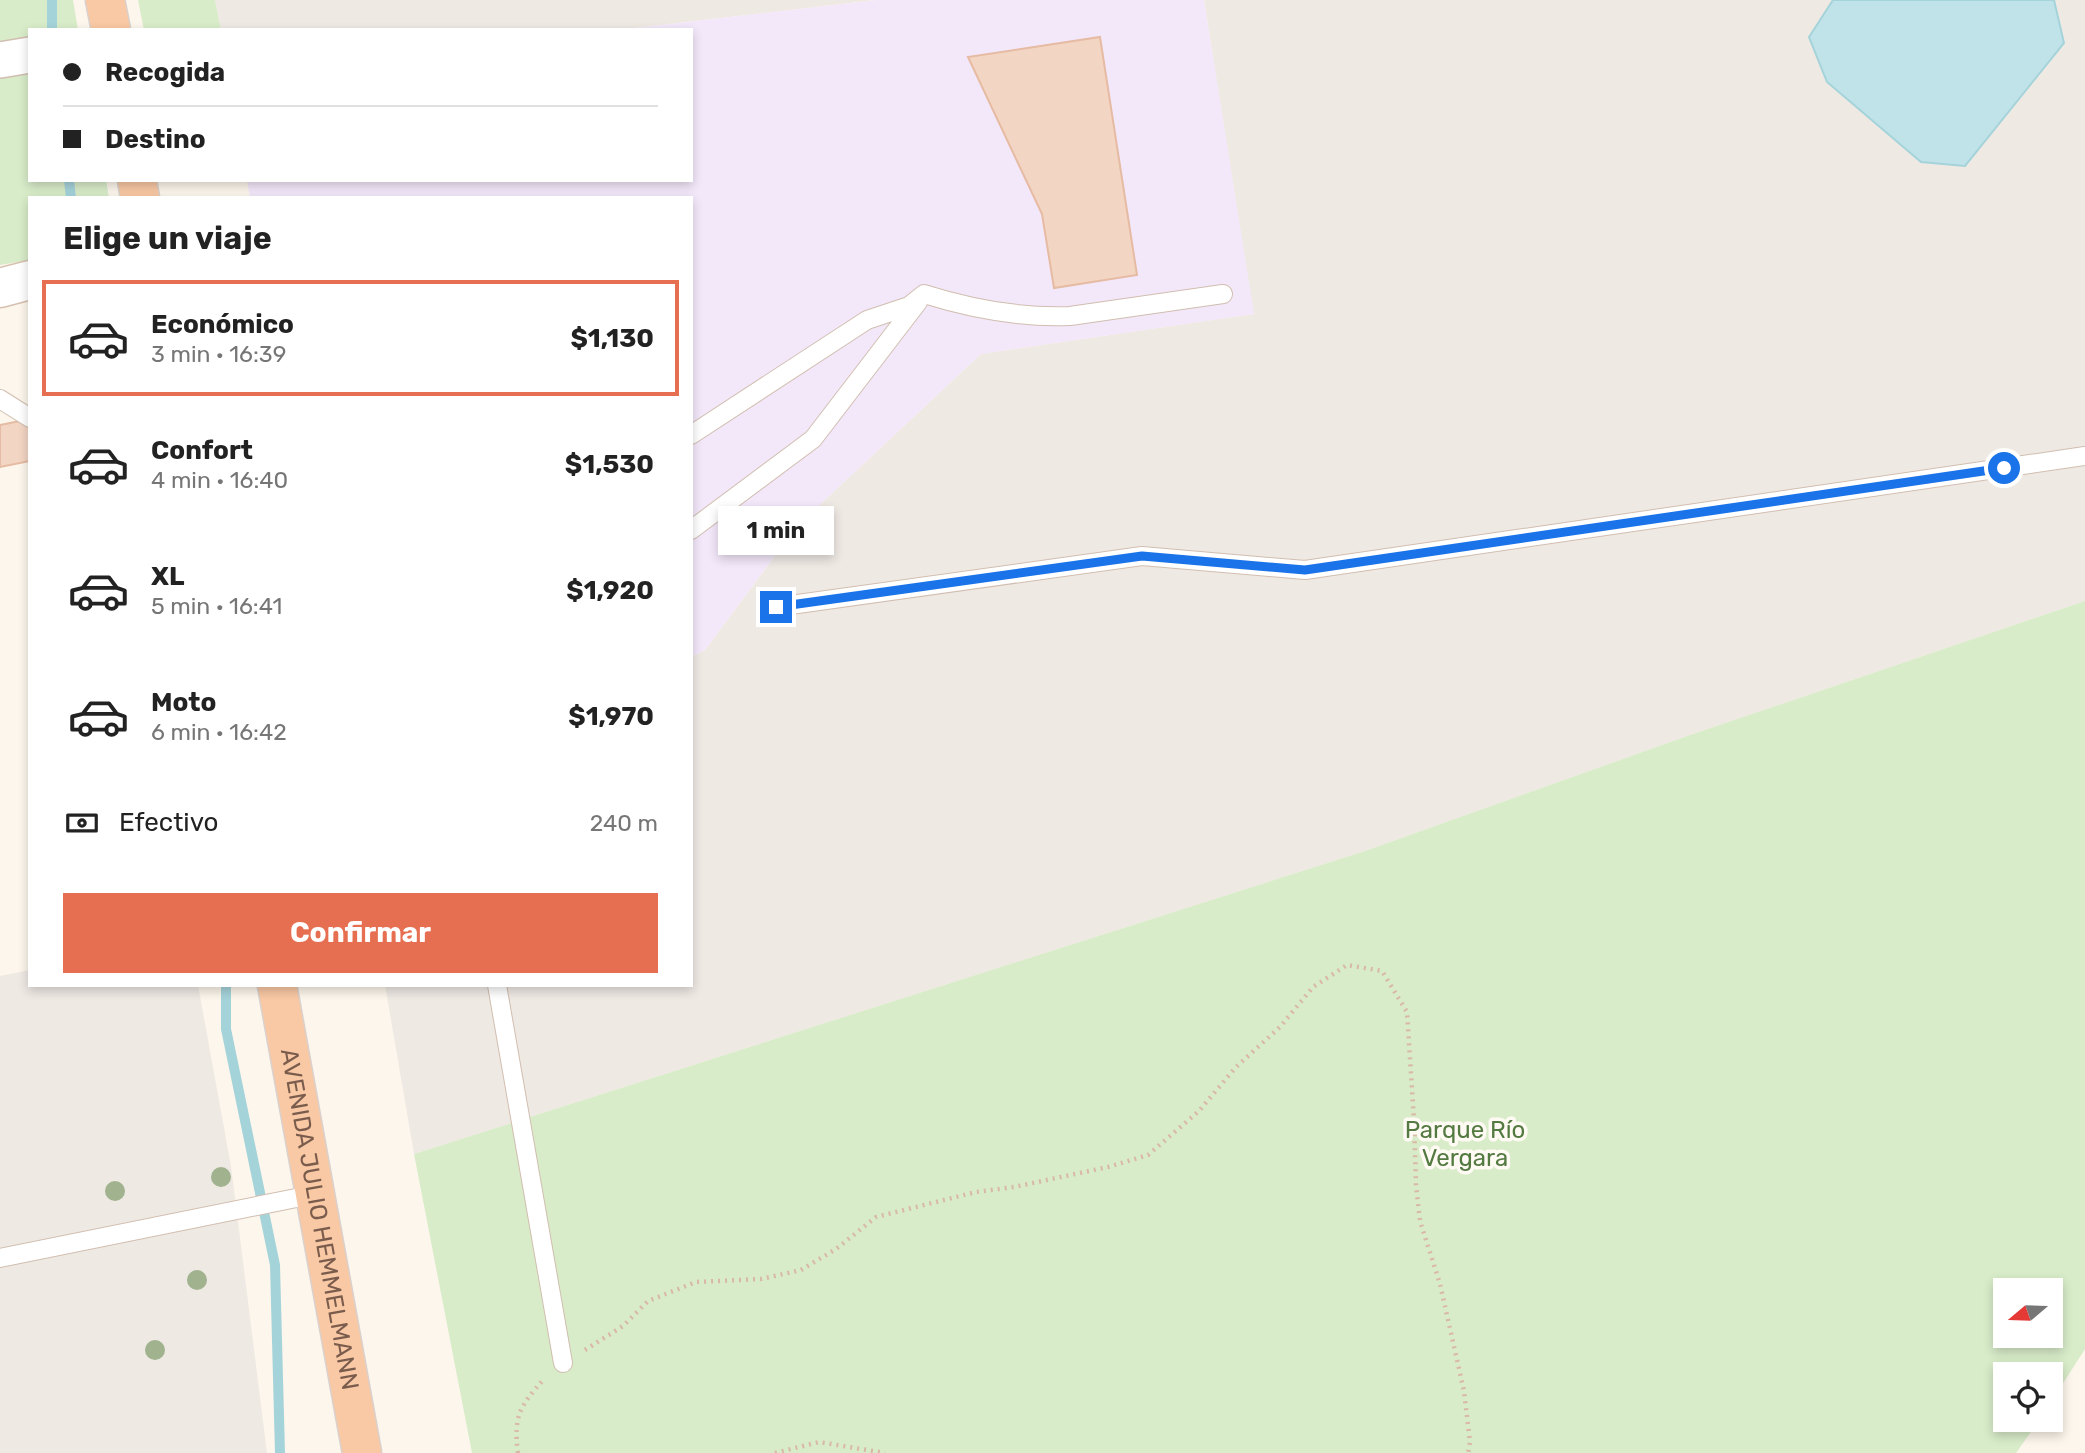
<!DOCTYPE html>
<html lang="es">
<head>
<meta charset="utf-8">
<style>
	:root { --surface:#fff; --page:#f2f2f2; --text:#222; --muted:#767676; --line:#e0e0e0; --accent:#e76f51 }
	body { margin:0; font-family:Rubik,sans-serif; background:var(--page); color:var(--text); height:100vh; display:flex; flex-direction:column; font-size:26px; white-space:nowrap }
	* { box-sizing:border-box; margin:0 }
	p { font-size:23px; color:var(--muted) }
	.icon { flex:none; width:38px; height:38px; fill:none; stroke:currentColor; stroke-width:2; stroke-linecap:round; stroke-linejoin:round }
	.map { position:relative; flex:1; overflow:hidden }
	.panel { position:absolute; left:28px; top:196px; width:665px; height:791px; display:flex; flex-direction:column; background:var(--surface); border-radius:0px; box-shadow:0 4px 10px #0003 }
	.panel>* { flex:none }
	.guide { position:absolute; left:28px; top:28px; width:665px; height:154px; border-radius:0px; box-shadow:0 4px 10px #0003; display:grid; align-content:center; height:154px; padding:0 35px; background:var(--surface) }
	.needle { width:46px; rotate:251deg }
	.controls { position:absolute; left:1993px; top:1278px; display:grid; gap:14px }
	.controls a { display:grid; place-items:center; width:70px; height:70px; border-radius:0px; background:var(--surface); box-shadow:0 4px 10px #0003; font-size:35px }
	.end { position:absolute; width:32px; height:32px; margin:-16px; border:9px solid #1a73e8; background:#fff; box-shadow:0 0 0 4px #fff }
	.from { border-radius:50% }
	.bubble { position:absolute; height:49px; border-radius:0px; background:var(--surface); box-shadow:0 4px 10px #0003; font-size:23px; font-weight:700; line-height:49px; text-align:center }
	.guide b { display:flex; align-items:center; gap:24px; height:66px; font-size:26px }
	.guide b+b { border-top:2px solid var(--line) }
	.guide i { width:18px; height:18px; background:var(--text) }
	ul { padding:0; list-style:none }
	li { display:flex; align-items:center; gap:21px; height:116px; margin:0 14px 10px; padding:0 21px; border:4px solid transparent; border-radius:0px }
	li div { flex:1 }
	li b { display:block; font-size:26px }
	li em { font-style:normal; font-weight:700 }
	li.active { border-color:var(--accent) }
	li>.icon { width:63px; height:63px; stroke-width:1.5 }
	h2 { padding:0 35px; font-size:32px; line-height:84px }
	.pay { display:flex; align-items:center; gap:18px; height:77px; padding:0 35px; font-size:26px }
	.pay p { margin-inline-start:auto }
	.button { display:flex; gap:14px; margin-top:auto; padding:14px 35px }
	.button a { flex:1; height:80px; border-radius:0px; background:var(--accent); color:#fff; font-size:28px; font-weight:700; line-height:80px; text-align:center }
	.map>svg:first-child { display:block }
	.industrial { fill:#efe9e4 }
	.education { fill:#f3e8fa }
	.green { fill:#d8ecc9; fill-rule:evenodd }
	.water { fill:#bfe3e8; stroke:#a5d3da; stroke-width:2 }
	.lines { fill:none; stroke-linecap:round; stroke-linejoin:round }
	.stream { stroke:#a5d3da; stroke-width:10 }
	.building { fill:#f3d5c3; stroke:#e6bba3; stroke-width:2 }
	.service-casing { stroke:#d1beb0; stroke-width:20 }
	.minor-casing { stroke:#d1beb0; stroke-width:38 }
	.secondary-casing { stroke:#d6c0b0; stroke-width:41 }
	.trunk-casing { stroke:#dad1cd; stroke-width:41 }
	.path { stroke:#d9b8a5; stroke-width:4.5; stroke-dasharray:2 5; stroke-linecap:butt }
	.service { stroke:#fff; stroke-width:18 }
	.minor { stroke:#fff; stroke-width:35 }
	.secondary { stroke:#fff; stroke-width:38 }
	.trunk { stroke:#f9c8a4; stroke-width:38 }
	.tree { fill:#a0b28e }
	.route { stroke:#1a73e8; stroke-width:9 }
	.labels { text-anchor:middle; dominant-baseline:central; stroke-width:7; stroke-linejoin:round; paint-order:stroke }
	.park-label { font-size:24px; fill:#537a41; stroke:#fffaf3 }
	.street-label { font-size:24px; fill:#7a5c4d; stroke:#fffaf3 }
</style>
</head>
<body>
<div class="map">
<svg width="2085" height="1453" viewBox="0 0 2085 1453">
	<rect width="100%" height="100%" fill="#fdf6ec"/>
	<path class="industrial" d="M215,0h661l-259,30h-396z
		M1204,0h881v601l-395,134 -325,116 -951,303 -29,-169h306v-328l14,-7 92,-124 184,-172 272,-40z
		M30,970v15h168l33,181 36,287h-267v-477z"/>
	<path class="education" d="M877,0h327l50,314 -273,40 -184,172 -92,124 -14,7v-459h-441l-3,-18h444v-150h-74z"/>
	<path class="green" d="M0,0h73l5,30h-48v150h76l3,18h-79v62l-30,5z
		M138,0h77l6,30h-77z
		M2085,601v748l-34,53v-28h-45v45h34l-24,34h-1544l-58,-299 951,-303 325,-116zM2006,1290h45v45h-45z"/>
	<path class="water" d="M1833,0h221l10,43 -99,123 -44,-4 -94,-80 -18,-45z"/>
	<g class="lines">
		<path class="stream" d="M52,0v29
			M69,180l2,18
			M226,985v44l49,236 5,188"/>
	</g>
	<path class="building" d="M1100,37l37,238 -83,13 -12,-74 -74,-157z
		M30,419v42l-30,6v-42z"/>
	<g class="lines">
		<g class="service-casing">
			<path id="service" d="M0,399l30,19
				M691,435l176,-115 42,-14 15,-12c48,15 96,24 146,22l153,-22
				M691,530l122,-91 105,-137
				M776,607l366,-51 163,14 780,-114
				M497,985l66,378
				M0,1258l316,-64"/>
		</g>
		<g class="minor-casing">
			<path id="minor" d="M0,60l30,-5"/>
		</g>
		<g class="secondary-casing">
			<path id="secondary" d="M0,288l30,-8"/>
		</g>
		<g class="trunk-casing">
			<g id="trunk">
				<path d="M105,0l6,30"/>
				<path d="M137,180l3,18"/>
				<path id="s1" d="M277,985l85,468"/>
			</g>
		</g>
		<path class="path" d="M585,1350l38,-24 25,-25 48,-19 65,-3 40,-9 35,-21 40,-32 100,-25 38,-5 94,-20 40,-12 51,-44 37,-44 44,-40 33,-40 34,-22 35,6 25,41 7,108 2,65 4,36 20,63 24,107 6,51 -2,11
			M518,1453c-5,-37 2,-47 26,-74
			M775,1453l44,-11 66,11"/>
		<use href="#service" class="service"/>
		<use href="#minor" class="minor"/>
		<use href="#secondary" class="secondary"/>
		<use href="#trunk" class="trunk"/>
	</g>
	<g class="tree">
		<circle cx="221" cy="1177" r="10"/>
		<circle cx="115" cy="1191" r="10"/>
		<circle cx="197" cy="1280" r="10"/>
		<circle cx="155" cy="1350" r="10"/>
	</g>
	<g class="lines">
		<path class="route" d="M776,607l366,-51 163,14 699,-102"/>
	</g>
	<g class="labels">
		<g class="park-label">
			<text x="1465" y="1130">Parque Río<tspan x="1465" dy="28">Vergara</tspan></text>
		</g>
		<g class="street-label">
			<text stroke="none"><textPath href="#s1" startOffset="238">AVENIDA JULIO HEMMELMANN</textPath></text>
		</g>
	</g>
</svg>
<div class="controls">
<a><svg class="needle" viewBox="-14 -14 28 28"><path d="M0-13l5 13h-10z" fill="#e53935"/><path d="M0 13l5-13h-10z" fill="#767676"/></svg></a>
<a><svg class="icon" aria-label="locate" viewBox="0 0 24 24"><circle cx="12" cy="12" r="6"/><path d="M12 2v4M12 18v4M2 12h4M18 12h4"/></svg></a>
</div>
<i class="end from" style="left:2004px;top:468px"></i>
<i class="end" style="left:776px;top:607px"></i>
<div class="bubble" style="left:718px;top:506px;width:116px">1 min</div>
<div class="guide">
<b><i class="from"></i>Recogida</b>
<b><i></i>Destino</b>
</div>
<section class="panel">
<h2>Elige un viaje</h2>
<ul>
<li class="active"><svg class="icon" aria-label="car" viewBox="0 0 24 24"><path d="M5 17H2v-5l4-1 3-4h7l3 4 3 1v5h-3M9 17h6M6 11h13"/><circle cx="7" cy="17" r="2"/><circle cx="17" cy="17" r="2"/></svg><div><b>Económico</b><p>3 min · 16:39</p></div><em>$1,130</em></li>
<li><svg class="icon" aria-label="car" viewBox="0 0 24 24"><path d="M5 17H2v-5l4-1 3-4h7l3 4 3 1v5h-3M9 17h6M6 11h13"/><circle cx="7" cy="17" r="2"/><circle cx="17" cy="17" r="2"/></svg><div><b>Confort</b><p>4 min · 16:40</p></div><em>$1,530</em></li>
<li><svg class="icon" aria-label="car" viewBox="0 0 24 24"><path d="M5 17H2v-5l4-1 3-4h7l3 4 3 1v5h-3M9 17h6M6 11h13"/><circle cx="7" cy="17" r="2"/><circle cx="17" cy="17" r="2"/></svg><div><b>XL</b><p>5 min · 16:41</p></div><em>$1,920</em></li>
<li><svg class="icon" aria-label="car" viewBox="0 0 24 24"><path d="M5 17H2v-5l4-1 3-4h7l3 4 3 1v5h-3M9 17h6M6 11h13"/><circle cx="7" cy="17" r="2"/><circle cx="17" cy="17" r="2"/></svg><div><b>Moto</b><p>6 min · 16:42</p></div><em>$1,970</em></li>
</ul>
<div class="pay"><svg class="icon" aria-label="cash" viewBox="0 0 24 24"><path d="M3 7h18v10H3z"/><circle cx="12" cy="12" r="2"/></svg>Efectivo<p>240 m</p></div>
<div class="button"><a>Confirmar</a></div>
</section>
</div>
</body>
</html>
